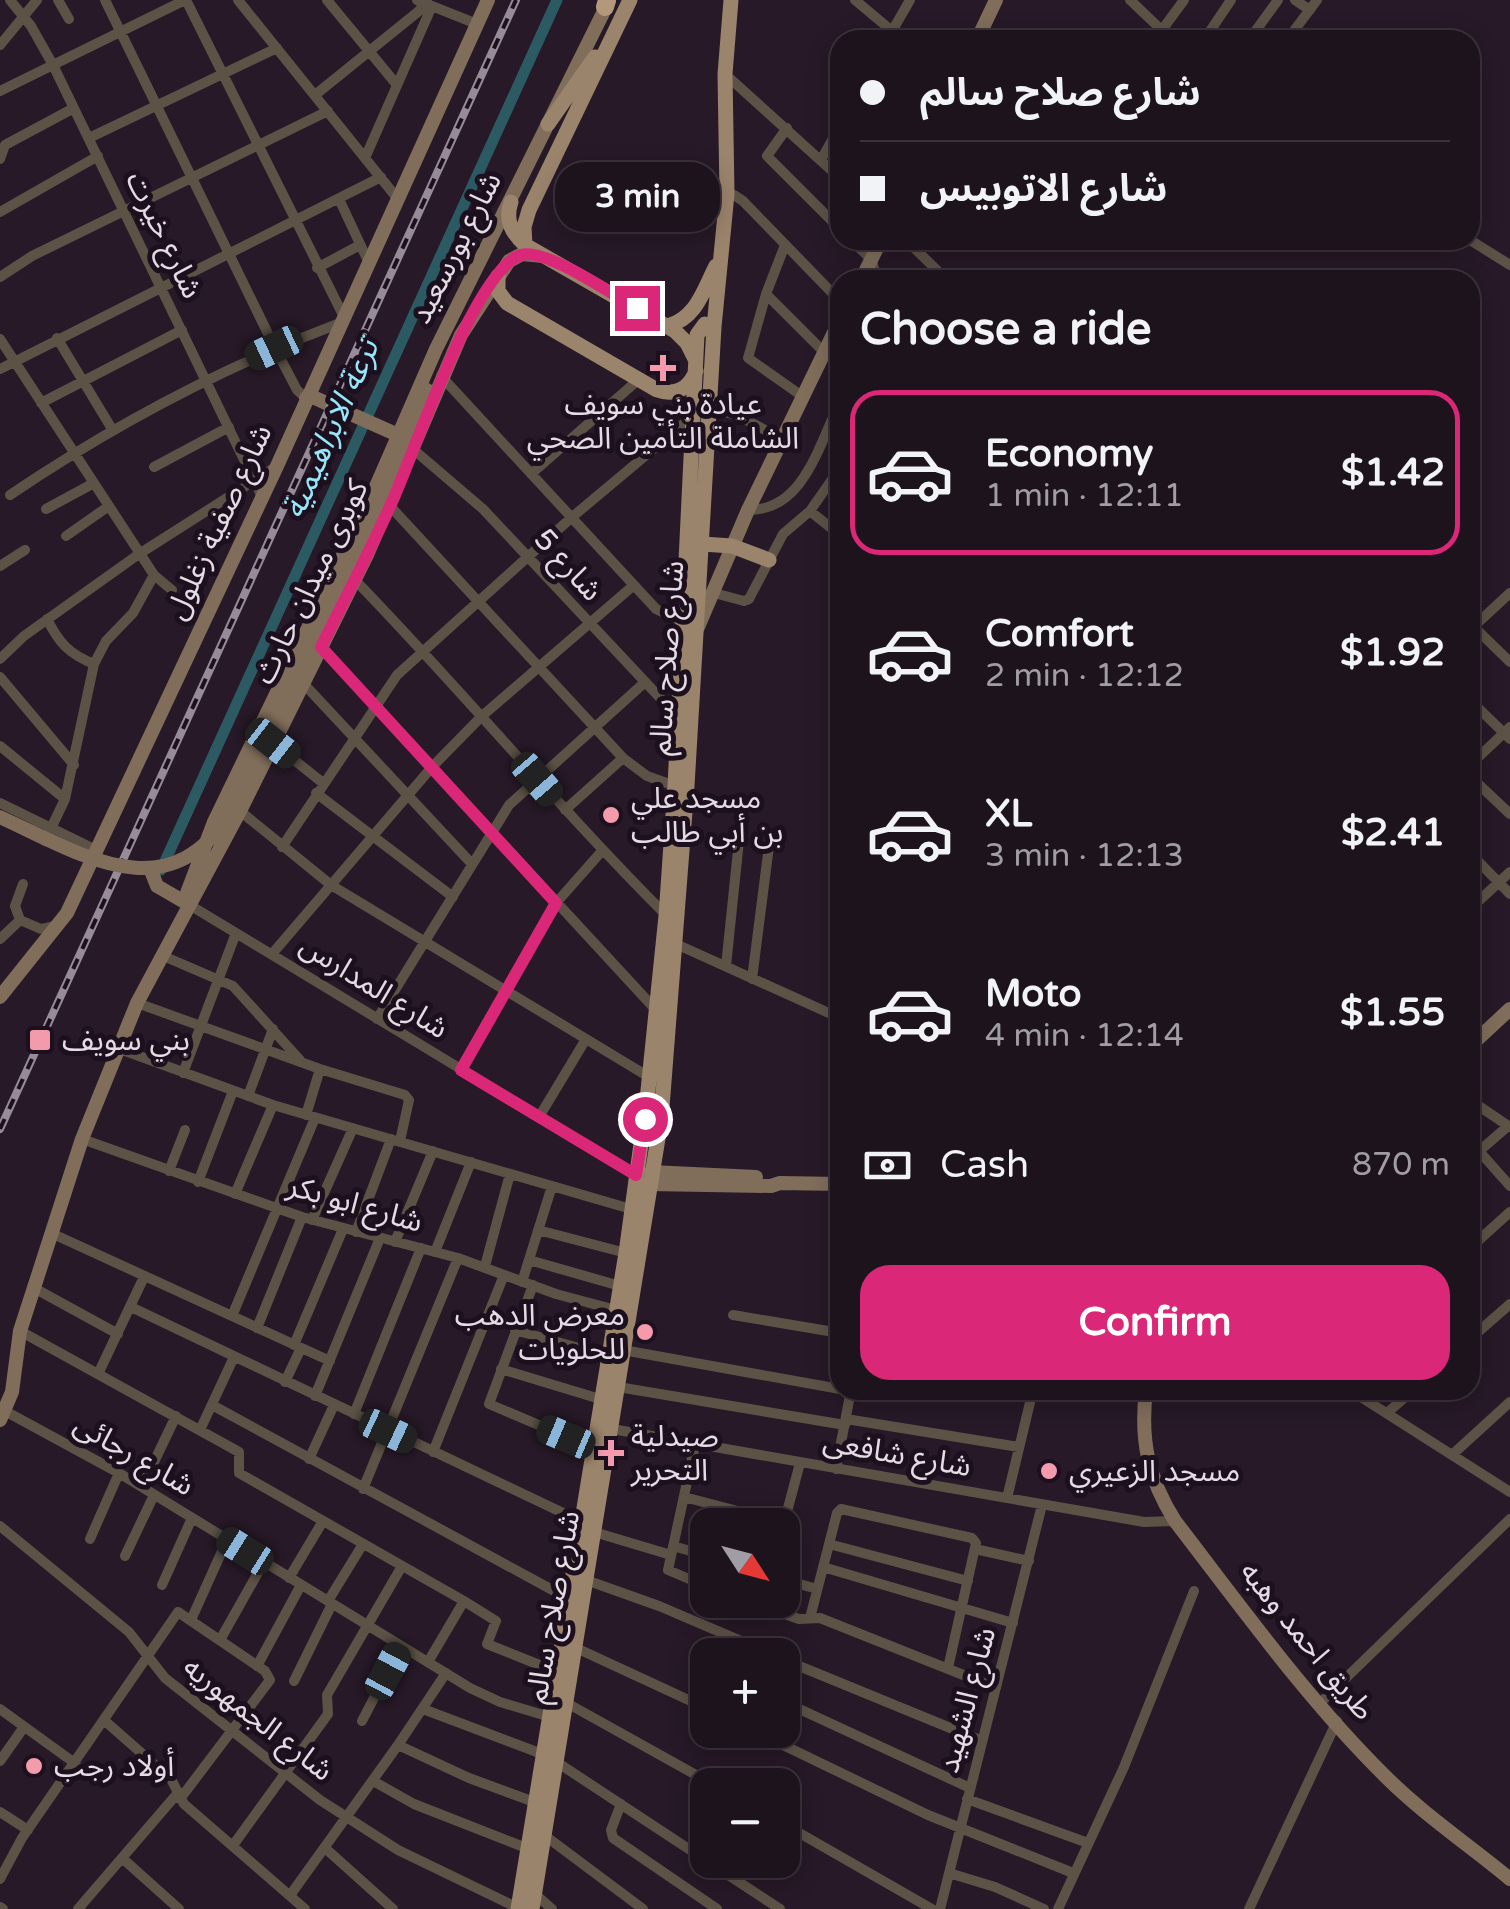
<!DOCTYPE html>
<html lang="en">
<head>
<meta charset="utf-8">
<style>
	:root { --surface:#1d131d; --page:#2a202a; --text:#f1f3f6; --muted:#a09ea4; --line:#3b323b; --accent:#db2777 }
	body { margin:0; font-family:"Varela Round","Noto Sans Arabic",sans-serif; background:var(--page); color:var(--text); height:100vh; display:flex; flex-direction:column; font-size:38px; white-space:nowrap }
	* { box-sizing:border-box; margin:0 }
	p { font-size:32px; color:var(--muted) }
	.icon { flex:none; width:55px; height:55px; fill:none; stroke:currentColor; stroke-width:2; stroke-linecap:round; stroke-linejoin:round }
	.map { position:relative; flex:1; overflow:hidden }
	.sheet { position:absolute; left:830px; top:270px; width:650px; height:1130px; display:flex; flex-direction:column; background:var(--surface); border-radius:30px; box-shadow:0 5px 25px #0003,0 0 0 2px var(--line) }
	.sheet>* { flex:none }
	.hud { position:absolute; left:830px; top:30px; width:650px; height:220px; border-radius:30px; box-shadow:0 5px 25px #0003,0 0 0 2px var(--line); display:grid; align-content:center; height:220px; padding:0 30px; background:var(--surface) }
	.needle { width:65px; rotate:126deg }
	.fabs { position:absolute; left:690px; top:1508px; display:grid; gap:20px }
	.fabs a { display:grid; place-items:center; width:110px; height:110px; border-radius:20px; background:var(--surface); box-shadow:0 5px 25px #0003,0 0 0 2px var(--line); font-size:50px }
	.end { position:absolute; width:45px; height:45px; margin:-22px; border:12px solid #db2777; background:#fff; box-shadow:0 0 0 5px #fff }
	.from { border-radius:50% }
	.bubble { position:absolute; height:70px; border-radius:30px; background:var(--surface); box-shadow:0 5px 25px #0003,0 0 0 2px var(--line); font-size:32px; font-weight:700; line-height:70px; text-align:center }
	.car { position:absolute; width:30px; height:60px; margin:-30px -15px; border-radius:12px; box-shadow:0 0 8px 2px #0007; background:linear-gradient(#222 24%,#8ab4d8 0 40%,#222 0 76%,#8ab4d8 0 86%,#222 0) }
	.hud b { display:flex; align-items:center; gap:35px; height:95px; font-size:38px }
	.hud b+b { border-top:2px solid var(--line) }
	.hud i { width:25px; height:25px; background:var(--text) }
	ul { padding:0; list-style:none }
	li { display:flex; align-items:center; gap:30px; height:165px; margin:0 20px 15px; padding:0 10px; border:5px solid transparent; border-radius:30px }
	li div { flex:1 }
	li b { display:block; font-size:38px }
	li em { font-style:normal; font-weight:700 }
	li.on { border-color:var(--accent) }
	li>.icon { width:90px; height:90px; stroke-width:1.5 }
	h2 { padding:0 30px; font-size:45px; line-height:120px }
	.pay { display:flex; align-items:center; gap:25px; height:110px; padding:0 30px; font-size:38px }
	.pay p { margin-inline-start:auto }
	.primary-button { display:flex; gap:20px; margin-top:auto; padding:20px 30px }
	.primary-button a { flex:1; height:115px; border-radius:30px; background:var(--accent); color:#fff; font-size:40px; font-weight:700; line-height:115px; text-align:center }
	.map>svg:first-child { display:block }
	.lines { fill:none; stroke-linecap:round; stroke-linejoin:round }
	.canal { stroke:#2b5a63; stroke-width:11 }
	.street { stroke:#5d5246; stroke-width:10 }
	.secondary { stroke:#806e5b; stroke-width:14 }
	.primary { stroke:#9b846c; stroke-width:15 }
	.highway { stroke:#b4987b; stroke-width:18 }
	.rail-casing { stroke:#968b96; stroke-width:8 }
	.rail { stroke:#1d101e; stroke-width:4; stroke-dasharray:11; stroke-linecap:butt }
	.secondary-bridge { stroke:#806e5b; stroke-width:14 }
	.route { stroke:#db2777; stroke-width:12 }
	.poi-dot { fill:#f39aac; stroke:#1d101e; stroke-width:4 }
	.labels { text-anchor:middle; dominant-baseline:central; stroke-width:10; stroke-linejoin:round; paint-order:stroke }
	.street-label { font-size:30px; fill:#e4dbe4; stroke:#1d101e }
	.poi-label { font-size:30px; fill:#e4dbe4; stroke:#1d101e; text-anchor:start }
	.water-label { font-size:32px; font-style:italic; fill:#95e6f8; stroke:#1d101e }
</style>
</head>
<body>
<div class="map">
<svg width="1510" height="1909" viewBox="0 0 1510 1909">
	<rect width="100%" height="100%" fill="#271927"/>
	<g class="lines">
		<path class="canal" d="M161,870l396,-870"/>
		<path class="street" d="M10,0l21,26 22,39 209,432
			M58,0l11,19
			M105,0l170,348 22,42 9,8
			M186,0l158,317
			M238,0l159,198
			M327,0l70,85
			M417,0l60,24
			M855,0l37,31
			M1130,0l42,40
			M1295,0l15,10
			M1162,30l22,-30
			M887,40l23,-40
			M1204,40l27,-40
			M1249,40l29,-40
			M1287,40l30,-40
			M0,45l37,-45
			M725,74l115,104
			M0,91l185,-91
			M315,95l104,-84 8,-11
			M787,128l-20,28 73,73
			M89,138l188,-90
			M365,158l67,-152
			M0,159l5,-14 69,-37
			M821,160l19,-34
			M727,194l7,1 9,6 97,100
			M339,199l29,62
			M0,212l98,-56
			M851,240l20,19 7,21
			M906,240l41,40
			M1470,240l40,25
			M785,245l-19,49 -18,64 54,38
			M317,268l43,-23
			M0,277l32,-21 296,-145
			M766,294l58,58 16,9
			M57,338l55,91
			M0,339l154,236 18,15
			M0,369l381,-192
			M441,376l215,233 29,14
			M41,403l141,-73
			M710,408l29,8 43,23
			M414,450l69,59 196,209
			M154,467l75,-40
			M531,474l107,-94
			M10,495c104,-70 213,-128 330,-172
			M390,506l233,252 24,18 28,10
			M46,509l48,-26
			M748,510c56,1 71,-66 92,-108
			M810,511l30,24
			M66,536l43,-30
			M0,566l25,-16
			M354,579c107,110 204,228 312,336
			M714,593l30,8 5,-2 34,-65 27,-23 30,-43
			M47,619c12,24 22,35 47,45
			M1474,627l36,35
			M1470,630l40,-37
			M321,647l335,363
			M0,659l24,-23 115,-82 138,-88
			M0,677l74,88
			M303,683l169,181
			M1470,700l40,39
			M273,743l50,40
			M0,746l65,53
			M1470,765l40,-38
			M1470,776l40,38
			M316,793l137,104
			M0,803l96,47
			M565,810l58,-52
			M240,811l91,74 318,192
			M45,841l20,-42 29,-135 12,-23 27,-28 21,-38
			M282,847l115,-172 174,-157 123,-103
			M1470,853l40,41
			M188,904l448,271
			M1470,909l40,-37
			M20,920l-5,-14 8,-22
			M0,939l20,-19 21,9 17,-4
			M676,944l164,74
			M272,954l160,-187 50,-51 152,-131
			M161,955l72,31 67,74
			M726,966l14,-135
			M752,979l18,-141
			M137,1003l183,66 85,26 4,5 -9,41
			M377,1019l132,-214 135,-122
			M117,1048l156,57 358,104
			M461,1070l95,-167 46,-52
			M183,1073l53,-140
			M248,1096l25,-67
			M1470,1100l40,27
			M306,1115l14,-46
			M539,1117l47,-78
			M82,1139l220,78 156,41 98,36 60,16
			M1479,1151l31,35
			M1470,1159l38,-33
			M169,1171l16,-41
			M198,1182l35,-91
			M235,1194l38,-89
			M312,1220l41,-92
			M538,1230l88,23
			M356,1232l35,-93
			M51,1233l279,128
			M395,1242l38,-91
			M1470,1248l40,-36
			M435,1252l36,-90
			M529,1260l91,26
			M485,1266l25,-92
			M522,1282l30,-96
			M533,1285l-44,119 104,44
			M34,1288l84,46
			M131,1307l451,215
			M733,1315l107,18
			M232,1316l83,-198
			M257,1328l45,-111
			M515,1330l92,26
			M20,1331l219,121v21l225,128 -36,61
			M1470,1339l40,-35
			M294,1345l49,-116
			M623,1350l217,39
			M501,1369l99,30
			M99,1372l45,-95
			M285,1382l16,-34
			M618,1387l227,38
			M1121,1390l25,4
			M1350,1390l160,102
			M315,1396l65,-158
			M212,1405l357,194
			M5,1411l114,62 351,215 30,14 50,15
			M1387,1413l26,-23
			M354,1414l67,-166
			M846,1419l173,28
			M612,1429l532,93 31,-1
			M200,1430l34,-73
			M695,1445l-27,125 40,17
			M433,1452l71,-177
			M1453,1454l57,-52
			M309,1459l25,-54
			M836,1469l15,-79
			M142,1487l34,-71
			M363,1489l95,-231
			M684,1497l100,26 16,-60
			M1007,1498l26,-108
			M0,1526l129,106 36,46 155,122 78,50 120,58
			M594,1532l77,23
			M90,1539l29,-66
			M829,1544l139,37
			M673,1546l35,10
			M975,1549l54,12
			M125,1556l29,-61
			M823,1567l190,56
			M289,1578l34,-57
			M782,1579l35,10
			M586,1580l73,26 115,49
			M162,1585l30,-67
			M745,1600l54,19 21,-1 176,70
			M328,1601l35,-57
			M464,1601l32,20 -9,23 70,28
			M810,1618l27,-105 4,-4 131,29 4,5 -28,125
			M191,1620l36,-80
			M220,1640l44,-78
			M574,1647l134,62
			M782,1659l200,82
			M257,1666l44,-81
			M294,1681l38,-77
			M782,1701l188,87
			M565,1702l149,83
			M1320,1703l190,-184
			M0,1709l76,55
			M423,1709l122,46
			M105,1721l66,58 13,25 121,105
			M362,1721l39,-75
			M752,1730l176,85 145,58
			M398,1745l71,33 68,25
			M0,1761l24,-34
			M555,1761l225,148
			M373,1781l41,23 115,45
			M967,1799l121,44
			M621,1804l-10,26 2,8 104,71
			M0,1812l28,18
			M782,1823l150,86
			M544,1835l99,74
			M234,1844l94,-130 -1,-19 75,-129
			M325,1848l68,61
			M122,1858l57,51
			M949,1873l46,14 49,22
			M0,1879l22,-41 156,-226 87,59 5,9 -90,119
			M291,1894l107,-149 48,-72
			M535,1894l17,15
			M0,1907l3,2
			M78,1909l99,-115
			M940,1909l102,-404
			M1058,1909l66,-142 70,-176
			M1249,1909l88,-188"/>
		<path class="secondary" d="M977,40l19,-40
			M861,280l20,-40
			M306,398h9l83,37
			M698,627l50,-117 92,-190
			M150,868l7,18 31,18 -1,-11 27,-71 157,-324 65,-149 173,-348
			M0,997l67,-84 210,-447 211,-466
			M1470,1046l40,-37
			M651,1172l105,5
			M649,1184l122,2 9,-3 60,1
			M1146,1390c-6,50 2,88 29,131 67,87 132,178 210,255 38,38 84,69 125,103
			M0,1420l12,-28 8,-61 62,-192 55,-136 103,-192 127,-256 94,-220 48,-74 13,-7 21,2"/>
		<path class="primary" d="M548,124l47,-67
			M511,202c-6,18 0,30 14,43l150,86 12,12 8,16
			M525,245l-1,-18 5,-17 101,-210
			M498,276v15l9,12 150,87c18,6 32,-1 39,-19
			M668,326c29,-9 35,-35 48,-60
			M702,544l30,2 37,14
			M518,1909l108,-656 21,-153 19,-184 9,-130 22,-451 8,-11 9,3
			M532,1909l129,-789 26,-334 27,-459 13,-133 -2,-120 6,-74"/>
		<path class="highway" d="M605,7l2,-7"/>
		<g class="rail-casing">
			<path id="rail" d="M0,1129l516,-1129"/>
		</g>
		<use href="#rail" class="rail"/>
		<path class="secondary-bridge" d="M0,817c79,36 168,96 230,-4l140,-286 57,-137"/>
	</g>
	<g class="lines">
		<path class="route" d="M637,308c-23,-12 -92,-61 -116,-53 -46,14 -108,201 -129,247 -22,49 -47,97 -71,145l235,256 -95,167 175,105 9,-56"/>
	</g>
	<g class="poi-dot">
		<path d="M658 353h10v10h10v10h-10v10h-10v-10h-10v-10h10z"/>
		<circle cx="611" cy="815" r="10"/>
		<rect x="28" y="1028" width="24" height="24" rx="5"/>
		<circle cx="645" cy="1332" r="10"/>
		<path d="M606 1438h10v10h10v10h-10v10h-10v-10h-10v-10h10z"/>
		<circle cx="1049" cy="1471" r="10"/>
		<circle cx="34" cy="1766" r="10"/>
	</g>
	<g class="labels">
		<g class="street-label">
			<text transform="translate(164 235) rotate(64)">شارع خيرت</text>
			<text transform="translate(456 248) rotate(-63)">شارع بورسعيد</text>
			<text transform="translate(219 522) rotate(-65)">شارع صفية زغلول</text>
			<text transform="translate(568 565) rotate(48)">شارع 5</text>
			<text transform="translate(311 582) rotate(-64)">كوبرى ميدان حارث</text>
			<text transform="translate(667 658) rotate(-86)">شارع صلاح سالم</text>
			<text transform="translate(374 987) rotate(32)">شارع المدارس</text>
			<text transform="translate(355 1204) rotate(16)">شارع ابو بكر</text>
			<text transform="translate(897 1454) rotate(10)">شارع شافعى</text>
			<text transform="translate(134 1455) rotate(30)">شارع رجائى</text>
			<text transform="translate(553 1607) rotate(-80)">شارع صلاح سالم</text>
			<text transform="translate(1307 1641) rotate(51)">طريق احمد وهبه</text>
			<text transform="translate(967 1700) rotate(-75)">شارع الشهيد</text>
			<text transform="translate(258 1719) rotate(38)">شارع الجمهوريه</text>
		</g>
		<g class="poi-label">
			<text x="663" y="404" text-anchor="middle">عيادة بني سويف<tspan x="663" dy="34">الشاملة التأمين الصحي</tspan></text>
			<text x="631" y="798">مسجد علي<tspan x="631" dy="34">بن أبي طالب</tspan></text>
			<text x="62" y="1040">بني سويف</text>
			<text x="625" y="1315" text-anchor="end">معرض الدهب<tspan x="625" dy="34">للحلويات</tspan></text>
			<text x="631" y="1436">صيدلية<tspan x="631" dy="34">التحرير</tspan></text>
			<text x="1069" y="1471">مسجد الزعيري</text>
			<text x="54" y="1766">أولاد رجب</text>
		</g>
		<g class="water-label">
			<text transform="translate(331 429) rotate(-66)">ترعة الابراهيمية</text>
		</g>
	</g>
</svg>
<div class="fabs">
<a><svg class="needle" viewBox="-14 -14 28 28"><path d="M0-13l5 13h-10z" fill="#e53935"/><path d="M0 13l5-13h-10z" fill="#a09ea4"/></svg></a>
<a>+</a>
<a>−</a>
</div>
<i class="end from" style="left:645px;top:1119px"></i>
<i class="end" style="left:637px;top:308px"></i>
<div class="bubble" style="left:555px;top:162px;width:165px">3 min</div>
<i class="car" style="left:274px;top:348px;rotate:245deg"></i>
<i class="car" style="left:273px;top:743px;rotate:128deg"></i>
<i class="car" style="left:537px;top:779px;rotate:139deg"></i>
<i class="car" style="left:388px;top:1431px;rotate:115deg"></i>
<i class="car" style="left:566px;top:1437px;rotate:293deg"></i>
<i class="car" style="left:245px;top:1551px;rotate:302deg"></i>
<i class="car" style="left:388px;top:1671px;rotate:28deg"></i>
<div class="hud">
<b><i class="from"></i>شارع صلاح سالم</b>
<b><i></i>شارع الاتوبيس</b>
</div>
<section class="sheet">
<h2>Choose a ride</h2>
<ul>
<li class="on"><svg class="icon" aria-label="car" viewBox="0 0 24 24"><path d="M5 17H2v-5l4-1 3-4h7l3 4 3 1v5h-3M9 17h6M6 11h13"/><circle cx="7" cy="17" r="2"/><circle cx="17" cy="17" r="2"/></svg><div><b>Economy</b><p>1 min · 12:11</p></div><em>$1.42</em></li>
<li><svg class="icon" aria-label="car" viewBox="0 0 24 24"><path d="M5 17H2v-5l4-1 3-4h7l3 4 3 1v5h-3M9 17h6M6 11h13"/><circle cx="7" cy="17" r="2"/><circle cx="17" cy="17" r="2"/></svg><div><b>Comfort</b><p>2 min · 12:12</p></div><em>$1.92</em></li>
<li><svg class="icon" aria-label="car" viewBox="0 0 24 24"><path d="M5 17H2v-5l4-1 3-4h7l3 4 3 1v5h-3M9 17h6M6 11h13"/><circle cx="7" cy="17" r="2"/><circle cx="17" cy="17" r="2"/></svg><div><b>XL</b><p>3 min · 12:13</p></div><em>$2.41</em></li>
<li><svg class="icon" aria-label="car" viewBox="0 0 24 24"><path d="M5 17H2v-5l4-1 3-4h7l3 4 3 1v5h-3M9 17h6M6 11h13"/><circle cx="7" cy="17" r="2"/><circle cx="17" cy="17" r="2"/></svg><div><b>Moto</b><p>4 min · 12:14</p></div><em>$1.55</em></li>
</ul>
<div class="pay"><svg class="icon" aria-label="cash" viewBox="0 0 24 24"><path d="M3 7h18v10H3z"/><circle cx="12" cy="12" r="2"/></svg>Cash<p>870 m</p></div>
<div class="primary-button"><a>Confirm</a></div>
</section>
</div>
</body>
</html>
